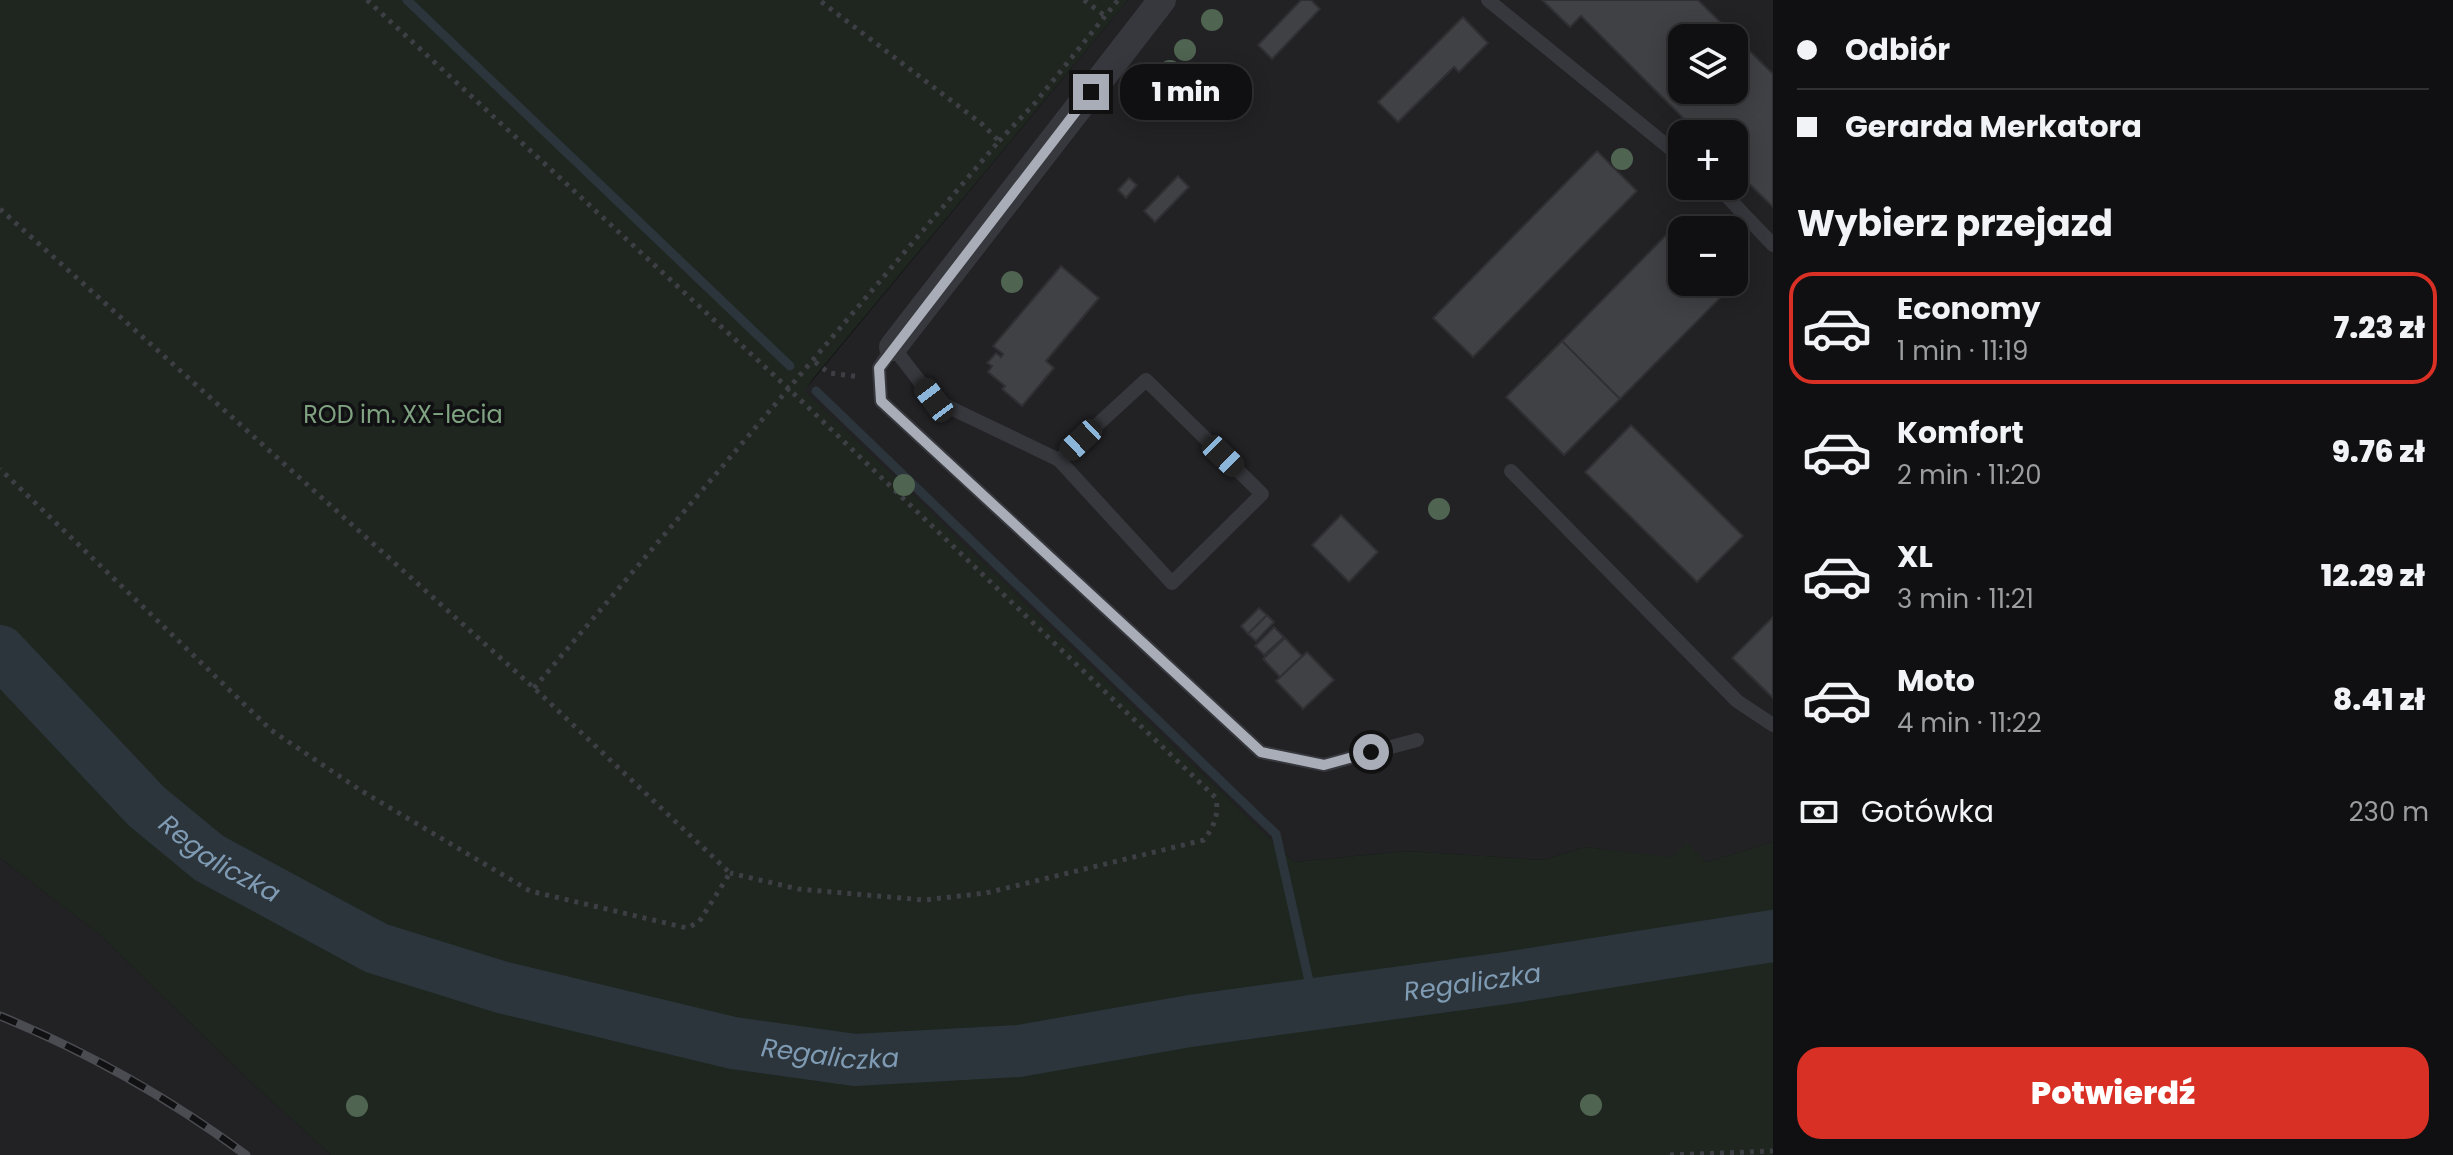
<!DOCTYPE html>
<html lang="pl">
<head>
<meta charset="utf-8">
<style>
	:root { --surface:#101012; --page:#19191b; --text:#f1f3f6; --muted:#9c9d9f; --line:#303032; --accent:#d93025 }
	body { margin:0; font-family:Poppins,sans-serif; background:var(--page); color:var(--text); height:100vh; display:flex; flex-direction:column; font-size:30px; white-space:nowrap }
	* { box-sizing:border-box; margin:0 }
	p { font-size:26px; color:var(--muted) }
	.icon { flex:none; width:44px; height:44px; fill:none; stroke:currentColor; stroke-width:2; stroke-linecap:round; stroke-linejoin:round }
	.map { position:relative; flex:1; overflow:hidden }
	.sheet { display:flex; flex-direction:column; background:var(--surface); width:680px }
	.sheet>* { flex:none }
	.guide { display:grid; align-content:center; height:176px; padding:0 24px; background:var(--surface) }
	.buttons { position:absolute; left:1668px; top:24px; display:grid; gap:16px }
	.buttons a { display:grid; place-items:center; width:80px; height:80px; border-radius:16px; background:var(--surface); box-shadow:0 4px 20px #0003,0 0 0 2px var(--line); font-size:40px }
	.end { position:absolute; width:36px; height:36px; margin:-18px; border:10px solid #a8adb8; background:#111; box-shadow:0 0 0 4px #111 }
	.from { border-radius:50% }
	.bubble { position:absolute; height:56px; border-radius:24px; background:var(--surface); box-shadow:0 4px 20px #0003,0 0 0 2px var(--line); font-size:26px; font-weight:800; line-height:56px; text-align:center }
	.car { position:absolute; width:24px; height:48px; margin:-24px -12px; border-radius:10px; box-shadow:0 0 6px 2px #0007; background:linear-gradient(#222 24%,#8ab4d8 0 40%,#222 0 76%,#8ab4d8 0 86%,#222 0) }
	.guide b { display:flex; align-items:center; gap:28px; height:76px; font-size:30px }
	.guide b+b { border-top:2px solid var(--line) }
	.guide i { width:20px; height:20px; background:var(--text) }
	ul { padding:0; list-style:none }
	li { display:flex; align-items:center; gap:24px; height:112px; margin:0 16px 12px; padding:0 8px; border:4px solid transparent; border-radius:24px }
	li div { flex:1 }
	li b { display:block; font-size:30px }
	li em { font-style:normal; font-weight:800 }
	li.on { border-color:var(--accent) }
	li>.icon { width:72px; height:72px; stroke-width:1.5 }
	h2 { padding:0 24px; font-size:36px; line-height:96px }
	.pay { display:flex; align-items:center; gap:20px; height:88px; padding:0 24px; font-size:30px }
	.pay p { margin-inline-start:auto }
	.cta { display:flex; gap:16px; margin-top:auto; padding:16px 24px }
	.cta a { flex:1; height:92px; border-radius:24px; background:var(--accent); color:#fff; font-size:32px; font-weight:800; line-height:92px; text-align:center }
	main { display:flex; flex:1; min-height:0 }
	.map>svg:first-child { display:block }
	.built { fill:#222225; fill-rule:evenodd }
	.green { fill:#1e261f }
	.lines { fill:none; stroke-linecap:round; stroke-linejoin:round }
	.stream { stroke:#2c353c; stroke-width:9 }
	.river { stroke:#2c353c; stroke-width:52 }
	.building { fill:#404145; stroke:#303034; stroke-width:2; fill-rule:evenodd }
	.path { stroke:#3d3f44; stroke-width:5; stroke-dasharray:4 6; stroke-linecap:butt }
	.lane { stroke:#37383d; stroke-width:14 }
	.street { stroke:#37383d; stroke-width:28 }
	.rail-casing { stroke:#4a4c52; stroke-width:9 }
	.rail { stroke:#111113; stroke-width:6; stroke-dasharray:18; stroke-linecap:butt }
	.tree { fill:#506452 }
	.route { stroke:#a8adb8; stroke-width:10 }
	.labels { text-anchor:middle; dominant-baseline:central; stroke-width:7; stroke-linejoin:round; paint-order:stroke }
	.park-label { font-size:24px; fill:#7fa381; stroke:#111113 }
	.water-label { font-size:26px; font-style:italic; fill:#7f9bb3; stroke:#111113 }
</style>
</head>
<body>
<main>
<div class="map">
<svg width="1773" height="1155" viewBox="0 0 1773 1155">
	<rect width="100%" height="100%" fill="#161618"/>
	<path class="built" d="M1128,0h645v842l-66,20 -122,-15 -41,13 -137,-9 -113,11 -490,-471zM1682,38h52v52h-52zM1682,134h52v52h-52zM1682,230h52v52h-52z
		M0,858l98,75 152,148 81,74h-331z"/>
	<path class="green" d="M0,0h1128l-317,381 -6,10 489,471 113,-11 137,9 41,-13 86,10 16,-14 20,19 66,-20v313h-1442l-81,-74 -152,-148 -98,-75z"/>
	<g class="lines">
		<path class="stream" d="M407,0l383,366
			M816,391l460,443 37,165"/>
		<path class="river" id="s1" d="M0,651l146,155 63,52 167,90 125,39 232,56 122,17 164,-9 171,-30 316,-43 267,-42"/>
	</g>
	<path class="building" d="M1301,0h10l9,9 -48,50 -14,-14z
		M1542,0h156l75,74v133l-39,-38v-35h-35l-118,-118 -11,11zM1682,38h52v52h-52z
		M1463,17l25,26 -29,29 -5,-5 -56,55 -20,-20z
		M1597,151l40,40 -164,166 -40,-39z
		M1178,176l11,11 -34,35 -11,-11z
		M1129,178l8,7 -11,13 -8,-8z
		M1675,226l7,7v49h49l3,2 -114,115 -58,-58z
		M1061,266l38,32 -53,63 8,7 -32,38 -20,-17 3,-3 -17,-14 4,-6 -5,-3 9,-10 5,4 2,-3 -10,-8z
		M1562,341l58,58 -56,56 -58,-58z
		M1631,425l112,111 -46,46 -112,-110z
		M1341,515l37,37 -29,30 -37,-37z
		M1259,608l8,7 -19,19 -7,-8z
		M1267,615l7,7 -18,19 -8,-7z
		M1773,617v81l-41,-40z
		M1274,627l10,10 -20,18 -9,-9z
		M1285,638l17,18 -22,21 -17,-18z
		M1307,652l27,28 -31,29 -27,-28z"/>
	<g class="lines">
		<path class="path" d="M367,0l423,390 426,408c3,17 -2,28 -12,42l-218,53 -62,7 -126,-11 -68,-16
			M1084,0l21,16
			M999,141l36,-38 83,-103
			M0,209l534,479 196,185 -31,49 -12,6 -157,-37 -170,-101 -89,-60 -271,-261
			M815,362l14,11 32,4
			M534,688l465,-547 -17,-17 -163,-124
			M1670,1155l103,-4"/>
		<path class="lane" d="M1488,0l194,158
			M1717,186l56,59
			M1059,460l87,-80 116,114 -90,89 -113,-123 -125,-60 -41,-53 -14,21 2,33 380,351 63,13 93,-25
			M1511,471l226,230 36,24"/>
		<path class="street" d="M893,347l269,-347"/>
		<g class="rail-casing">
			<path id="rail" d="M0,1016c88,36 169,82 246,139"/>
		</g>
		<use href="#rail" class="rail"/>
	</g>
	<g class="tree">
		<circle cx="1212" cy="20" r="11"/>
		<circle cx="1185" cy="50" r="11"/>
		<circle cx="1170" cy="71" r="11"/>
		<circle cx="1155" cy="89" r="11"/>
		<circle cx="1622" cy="159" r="11"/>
		<circle cx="1012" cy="282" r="11"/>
		<circle cx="904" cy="485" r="11"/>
		<circle cx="1439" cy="509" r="11"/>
		<circle cx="1591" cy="1105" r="11"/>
		<circle cx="357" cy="1106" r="11"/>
	</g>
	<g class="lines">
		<path class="route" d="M1091,92l-212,276 2,33 380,351 63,13 47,-13"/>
	</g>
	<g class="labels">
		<g class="park-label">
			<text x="403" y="414">ROD im. XX-lecia</text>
		</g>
		<g class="water-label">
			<text stroke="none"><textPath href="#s1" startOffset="304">Regaliczka</textPath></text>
			<text stroke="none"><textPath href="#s1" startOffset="1600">Regaliczka</textPath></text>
			<text stroke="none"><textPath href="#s1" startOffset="952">Regaliczka</textPath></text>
		</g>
	</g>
</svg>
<div class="buttons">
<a><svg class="icon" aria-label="layers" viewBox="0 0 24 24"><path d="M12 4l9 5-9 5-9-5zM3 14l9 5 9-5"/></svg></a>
<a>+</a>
<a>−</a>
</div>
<i class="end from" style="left:1371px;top:752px"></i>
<i class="end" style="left:1091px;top:92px"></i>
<div class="bubble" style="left:1120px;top:64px;width:132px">1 min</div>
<i class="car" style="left:934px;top:400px;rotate:323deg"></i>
<i class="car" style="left:1081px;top:440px;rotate:227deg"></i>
<i class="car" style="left:1223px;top:456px;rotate:134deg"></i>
</div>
<section class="sheet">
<div class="guide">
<b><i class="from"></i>Odbiór</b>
<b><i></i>Gerarda Merkatora</b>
</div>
<h2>Wybierz przejazd</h2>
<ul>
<li class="on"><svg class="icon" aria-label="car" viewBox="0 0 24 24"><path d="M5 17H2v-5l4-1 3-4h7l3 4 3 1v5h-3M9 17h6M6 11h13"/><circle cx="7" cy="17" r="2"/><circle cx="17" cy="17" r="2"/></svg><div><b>Economy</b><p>1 min · 11:19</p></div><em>7.23 zł</em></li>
<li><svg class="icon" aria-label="car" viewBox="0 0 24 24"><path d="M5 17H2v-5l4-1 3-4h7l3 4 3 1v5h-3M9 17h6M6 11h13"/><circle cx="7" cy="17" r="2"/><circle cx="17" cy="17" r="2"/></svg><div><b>Komfort</b><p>2 min · 11:20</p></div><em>9.76 zł</em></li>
<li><svg class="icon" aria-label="car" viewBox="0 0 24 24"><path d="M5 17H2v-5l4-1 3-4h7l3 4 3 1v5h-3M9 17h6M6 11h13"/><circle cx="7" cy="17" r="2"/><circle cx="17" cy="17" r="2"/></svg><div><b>XL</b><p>3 min · 11:21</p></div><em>12.29 zł</em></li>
<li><svg class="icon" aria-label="car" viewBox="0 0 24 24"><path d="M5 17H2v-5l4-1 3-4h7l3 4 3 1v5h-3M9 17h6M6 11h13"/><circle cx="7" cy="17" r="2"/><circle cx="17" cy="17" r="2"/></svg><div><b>Moto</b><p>4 min · 11:22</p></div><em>8.41 zł</em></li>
</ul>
<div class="pay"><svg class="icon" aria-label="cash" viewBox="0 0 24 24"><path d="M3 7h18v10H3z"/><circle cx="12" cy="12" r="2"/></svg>Gotówka<p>230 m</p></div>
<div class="cta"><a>Potwierdź</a></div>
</section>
</main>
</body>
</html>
